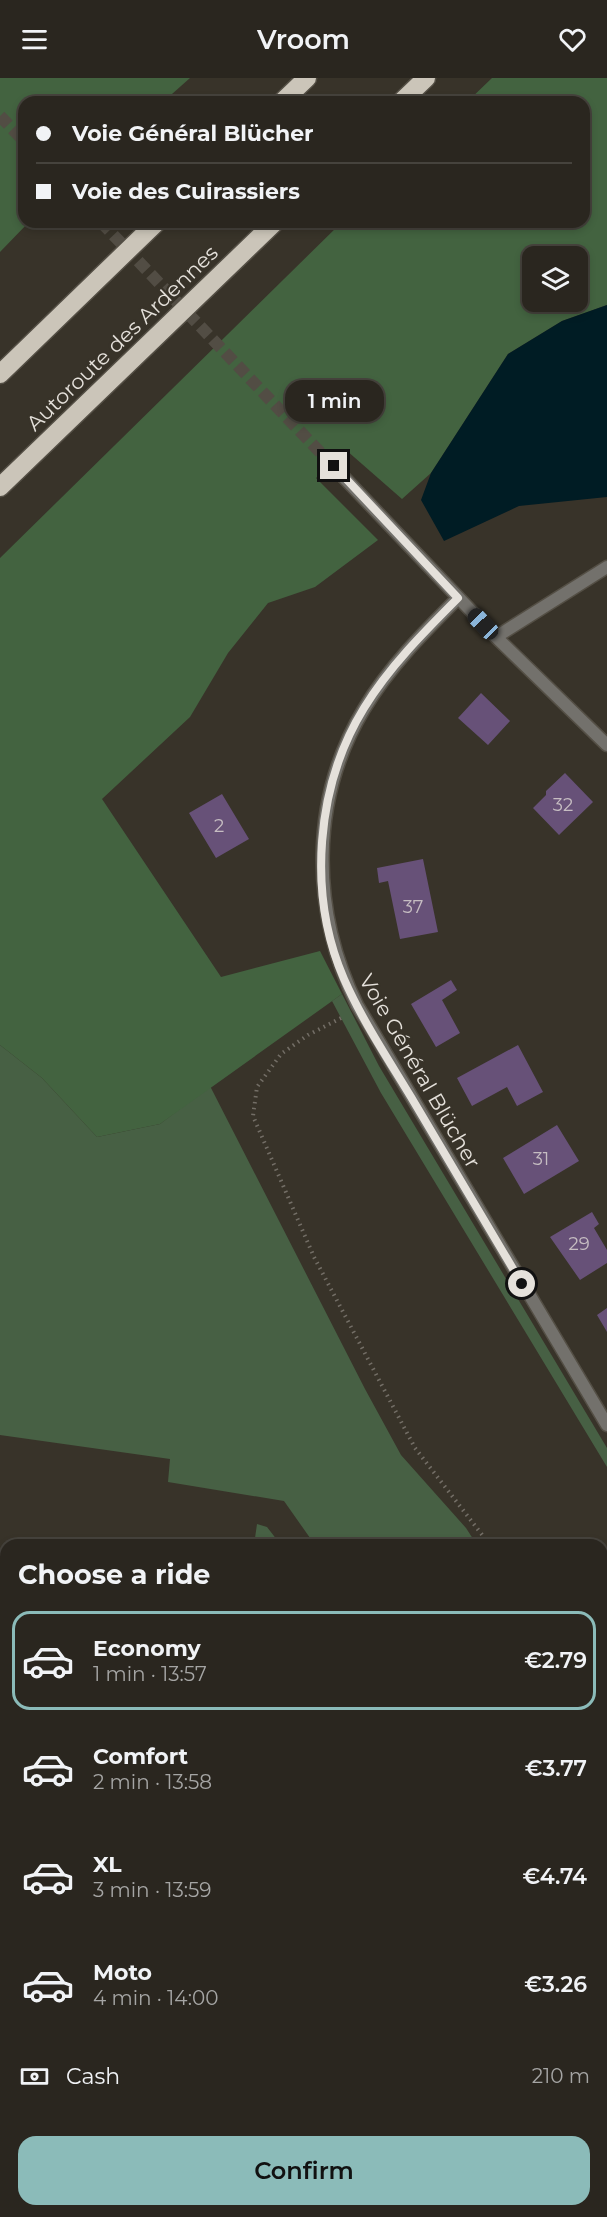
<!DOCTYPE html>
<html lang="en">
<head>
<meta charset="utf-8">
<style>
	:root { --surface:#2a261f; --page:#36322c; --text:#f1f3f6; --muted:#a5a5a4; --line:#46433d; --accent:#8bbbb9 }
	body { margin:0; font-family:Montserrat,sans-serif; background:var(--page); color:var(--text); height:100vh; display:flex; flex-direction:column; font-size:22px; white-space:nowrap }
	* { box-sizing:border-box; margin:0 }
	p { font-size:20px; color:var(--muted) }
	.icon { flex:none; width:33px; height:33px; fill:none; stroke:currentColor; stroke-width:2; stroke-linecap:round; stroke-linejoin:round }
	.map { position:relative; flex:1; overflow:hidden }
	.drawer { position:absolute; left:0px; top:1461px; width:608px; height:678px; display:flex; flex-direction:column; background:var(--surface); border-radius:18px 18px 0 0; box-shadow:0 3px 9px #0003,0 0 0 2px var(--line) }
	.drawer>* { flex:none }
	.top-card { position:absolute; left:18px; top:18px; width:572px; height:132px; border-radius:18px; box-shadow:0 3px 9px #0003,0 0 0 2px var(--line); display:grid; align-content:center; height:132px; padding:0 18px; background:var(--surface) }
	.fabs { position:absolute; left:522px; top:168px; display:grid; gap:12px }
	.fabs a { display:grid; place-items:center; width:66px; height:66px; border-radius:12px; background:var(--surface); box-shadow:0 3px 9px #0003,0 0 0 2px var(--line); font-size:30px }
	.end { position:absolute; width:27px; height:27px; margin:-14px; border:8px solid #e5e1db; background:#111; box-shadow:0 0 0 3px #111 }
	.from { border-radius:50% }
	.bubble { position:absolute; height:42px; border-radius:18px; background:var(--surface); box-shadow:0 3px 9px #0003,0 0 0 2px var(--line); font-size:20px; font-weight:600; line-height:42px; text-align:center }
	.car { position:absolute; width:18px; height:36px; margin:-18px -9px; border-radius:8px; box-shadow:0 0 4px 2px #0007; background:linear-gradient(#222 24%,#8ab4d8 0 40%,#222 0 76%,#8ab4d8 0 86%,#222 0) }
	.top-card b { display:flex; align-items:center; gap:21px; height:57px; font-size:22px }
	.top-card b+b { border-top:2px solid var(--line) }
	.top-card i { width:15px; height:15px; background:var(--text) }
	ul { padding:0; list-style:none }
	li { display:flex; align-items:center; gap:18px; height:99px; margin:0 12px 9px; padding:0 6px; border:3px solid transparent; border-radius:18px }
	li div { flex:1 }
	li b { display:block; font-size:22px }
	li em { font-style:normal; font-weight:600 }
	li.active { border-color:var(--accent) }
	li>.icon { width:54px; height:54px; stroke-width:1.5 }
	h2 { padding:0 18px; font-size:27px; line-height:72px }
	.pay { display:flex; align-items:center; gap:15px; height:66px; padding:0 18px; font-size:22px }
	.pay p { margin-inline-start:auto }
	.action { display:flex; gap:12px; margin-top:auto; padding:12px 18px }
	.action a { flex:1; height:69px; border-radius:18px; background:var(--accent); color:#111; font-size:24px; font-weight:600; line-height:69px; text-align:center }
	header { display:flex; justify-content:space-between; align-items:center; height:78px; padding:0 18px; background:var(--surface); font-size:27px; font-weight:600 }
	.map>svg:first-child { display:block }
	.green { fill:#476044 }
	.forest { fill:#436340; fill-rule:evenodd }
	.water { fill:#001c24 }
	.building { fill:#675178 }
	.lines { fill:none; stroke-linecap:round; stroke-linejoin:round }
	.minor-tunnel { stroke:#524d44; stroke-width:12; stroke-dasharray:12 6; stroke-linecap:butt }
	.service-casing { stroke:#544f45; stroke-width:15 }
	.minor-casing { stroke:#544f45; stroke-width:15 }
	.motorway-casing { stroke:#544f45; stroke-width:21 }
	.path { stroke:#736e66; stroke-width:4; stroke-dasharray:1.5 4.5; stroke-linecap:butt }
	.service { stroke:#73716c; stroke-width:12 }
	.minor { stroke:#73716c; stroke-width:12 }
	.motorway { stroke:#cbc5b9; stroke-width:18 }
	.route { stroke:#e5e1db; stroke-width:8 }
	.labels { text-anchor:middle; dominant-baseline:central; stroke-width:4.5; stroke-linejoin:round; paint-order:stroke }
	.number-label { font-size:18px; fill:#c6bdc2 }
	.street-label { font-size:21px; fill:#e5e1db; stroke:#383329 }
</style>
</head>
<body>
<header><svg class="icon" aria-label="menu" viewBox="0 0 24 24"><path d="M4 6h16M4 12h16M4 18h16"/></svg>Vroom<svg class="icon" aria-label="heart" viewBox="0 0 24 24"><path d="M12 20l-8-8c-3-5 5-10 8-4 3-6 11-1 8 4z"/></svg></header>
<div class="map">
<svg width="607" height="2139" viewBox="0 0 607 2139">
	<rect width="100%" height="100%" fill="#383329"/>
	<path class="green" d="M342,916l37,72 228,382v19l-226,-374 -49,-92z
		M0,967l42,33 55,59 63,-13 50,-38 155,303 36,66 65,73 11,17h-162l-31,-44 -116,-19 2,-23 -170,-24z
		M257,1446l10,3 14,18h-27z
		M602,1668l5,9v204l-5,-8z
		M6,2044v42h-6v-3z
		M0,2130l6,1v2h150l41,6h-197z"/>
	<path class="forest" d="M0,0h190l-27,24h-139v120h5l-29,30z
		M492,0h115v227l-45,16 -54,33 -77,119 -29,26 -56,-49 -30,28 62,62 -63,47 -47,16 -40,50 -38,64 -88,82 119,178 99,-26 22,43 -182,130 -63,13 -55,-59 -42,-33v-487l342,-336h242v-120h-117zM532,178h46v46h-46z"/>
	<path class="water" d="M607,227v192l-88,9 -75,35 -23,-41 10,-27 77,-119 54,-33z"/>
	<path class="building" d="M481,615l29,28 -22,24 -30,-27z
		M565,695l28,29 -34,33 -26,-27 13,-13v-4z
		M222,716l27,45 -33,19 -27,-45z
		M423,781l15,73 -38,7 -12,-58 -9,2 -2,-15z
		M451,902l6,10 -15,10 18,33 -24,14 -25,-43z
		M518,967l25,47 -26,14 -10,-19 -35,19 -15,-28z
		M557,1047l22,36 -55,33 -21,-36z
		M592,1134l7,12 -5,4 13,22v13l-27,17 -30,-43z
		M607,1230v24l-10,-17z
		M0,1594l6,1v320l-5,33z"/>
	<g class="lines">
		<path class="minor-tunnel" d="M0,38l24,25
			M101,144l233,245"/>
		<g class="service-casing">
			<path id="service" d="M0,2096l6,1"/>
		</g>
		<g class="minor-casing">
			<path id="minor" d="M334,389l162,170 111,108
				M458,520c-34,34 -69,69 -94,111 -55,91 -53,202 -7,296l250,420
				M496,559l111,-70"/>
		</g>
		<g class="motorway-casing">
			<path id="motorway" d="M282,24l25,-24
				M401,24l25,-24
				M0,296l157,-152
				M0,409l275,-265"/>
		</g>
		<path class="path" d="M341,940l-33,17 -27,19 -24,33 -4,29 61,141 101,191 75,97
			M602,1638l5,8
			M0,2018l6,-43"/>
		<use href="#service" class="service"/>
		<use href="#minor" class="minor"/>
		<use href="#motorway" class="motorway"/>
	</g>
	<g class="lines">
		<path class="route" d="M334,388l124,132c-34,34 -69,69 -94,110 -48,78 -57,186 -20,271 18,41 44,80 67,118 37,63 74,125 111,187"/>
	</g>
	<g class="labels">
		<g class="number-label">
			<text x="563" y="727">32</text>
			<text x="219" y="748">2</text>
			<text x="413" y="829">37</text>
			<text x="541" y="1081">31</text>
			<text x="579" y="1166">29</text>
		</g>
		<g class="street-label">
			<text transform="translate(122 260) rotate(-44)">Autoroute des Ardennes</text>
			<text transform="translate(420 993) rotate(60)">Voie Général Blücher</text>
		</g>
	</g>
</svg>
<div class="fabs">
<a><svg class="icon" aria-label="layers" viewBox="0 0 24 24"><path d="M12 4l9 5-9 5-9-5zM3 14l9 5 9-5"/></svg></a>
</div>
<i class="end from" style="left:522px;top:1206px"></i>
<i class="end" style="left:334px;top:388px"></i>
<div class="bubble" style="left:285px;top:302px;width:99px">1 min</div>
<i class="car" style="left:483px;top:546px;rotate:316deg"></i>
<div class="top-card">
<b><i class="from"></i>Voie Général Blücher</b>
<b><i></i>Voie des Cuirassiers</b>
</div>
<section class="drawer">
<h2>Choose a ride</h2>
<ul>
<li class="active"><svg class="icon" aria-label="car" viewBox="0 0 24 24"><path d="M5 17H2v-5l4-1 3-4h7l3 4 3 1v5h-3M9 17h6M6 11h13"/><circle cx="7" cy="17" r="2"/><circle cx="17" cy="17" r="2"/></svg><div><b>Economy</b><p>1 min · 13:57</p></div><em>€2.79</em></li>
<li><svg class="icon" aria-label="car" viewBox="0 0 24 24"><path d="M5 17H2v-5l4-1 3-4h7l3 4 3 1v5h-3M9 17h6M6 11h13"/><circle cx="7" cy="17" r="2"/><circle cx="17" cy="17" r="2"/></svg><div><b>Comfort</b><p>2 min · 13:58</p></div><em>€3.77</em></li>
<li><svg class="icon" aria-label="car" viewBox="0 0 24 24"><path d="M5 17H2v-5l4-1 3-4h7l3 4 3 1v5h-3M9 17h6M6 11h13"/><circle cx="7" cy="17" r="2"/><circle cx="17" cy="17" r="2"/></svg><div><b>XL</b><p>3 min · 13:59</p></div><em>€4.74</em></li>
<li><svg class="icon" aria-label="car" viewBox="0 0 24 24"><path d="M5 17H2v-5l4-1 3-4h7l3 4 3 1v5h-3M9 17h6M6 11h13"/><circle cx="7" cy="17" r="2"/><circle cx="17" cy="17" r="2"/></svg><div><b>Moto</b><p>4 min · 14:00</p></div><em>€3.26</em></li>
</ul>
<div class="pay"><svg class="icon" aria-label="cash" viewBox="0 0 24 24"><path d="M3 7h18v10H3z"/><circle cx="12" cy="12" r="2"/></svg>Cash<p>210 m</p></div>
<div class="action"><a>Confirm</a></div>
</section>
</div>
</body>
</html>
